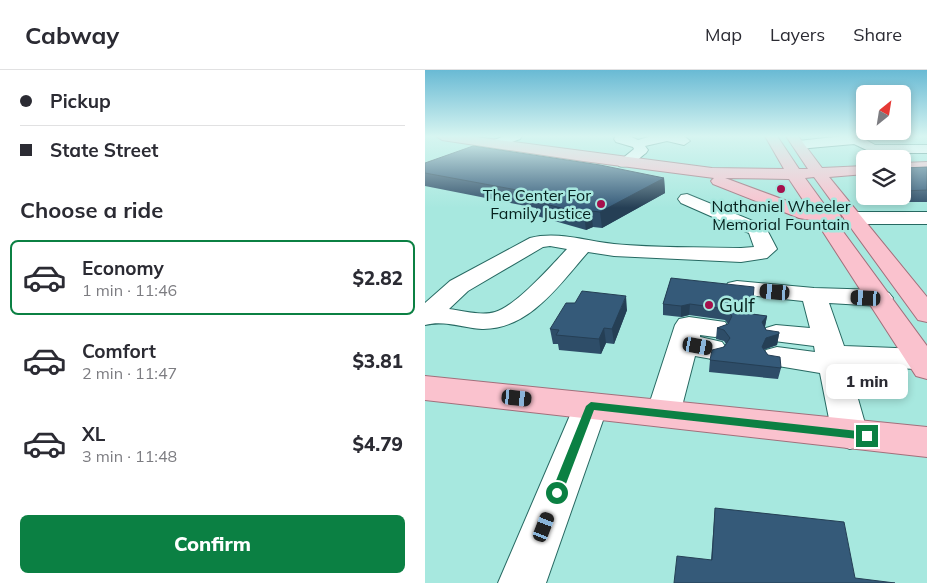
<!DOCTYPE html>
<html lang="en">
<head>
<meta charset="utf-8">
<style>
	:root { --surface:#fff; --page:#f7f7f7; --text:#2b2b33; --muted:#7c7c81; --line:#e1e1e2; --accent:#0b8043 }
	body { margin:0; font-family:Mulish,sans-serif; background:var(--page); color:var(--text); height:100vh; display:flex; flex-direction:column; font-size:19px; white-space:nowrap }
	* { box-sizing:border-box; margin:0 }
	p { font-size:16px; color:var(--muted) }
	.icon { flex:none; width:28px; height:28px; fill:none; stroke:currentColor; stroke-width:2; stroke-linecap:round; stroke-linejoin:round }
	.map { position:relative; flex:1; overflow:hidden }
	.drawer { display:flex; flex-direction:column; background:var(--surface); width:425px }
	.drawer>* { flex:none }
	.hud { display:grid; align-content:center; height:110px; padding:0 20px; background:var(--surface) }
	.needle { width:32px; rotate:30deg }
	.buttons { position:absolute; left:431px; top:15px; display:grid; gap:10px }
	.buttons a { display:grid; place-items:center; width:55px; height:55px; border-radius:8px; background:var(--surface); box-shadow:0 2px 8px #0003; font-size:25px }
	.end { position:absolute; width:22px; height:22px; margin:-11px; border:6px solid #0b8043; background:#fff; box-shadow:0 0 0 2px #fff }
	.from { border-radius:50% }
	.bubble { position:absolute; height:35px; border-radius:8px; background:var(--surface); box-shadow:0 2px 8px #0003; font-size:16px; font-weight:800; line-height:35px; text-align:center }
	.car { position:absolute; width:15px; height:30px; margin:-15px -8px; border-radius:6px; box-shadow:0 0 4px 1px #0007; background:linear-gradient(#222 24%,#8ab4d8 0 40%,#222 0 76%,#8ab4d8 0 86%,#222 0) }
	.hud b { display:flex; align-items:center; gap:18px; height:48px; font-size:19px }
	.hud b+b { border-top:1px solid var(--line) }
	.hud i { width:12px; height:12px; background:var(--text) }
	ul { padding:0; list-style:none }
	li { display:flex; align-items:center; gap:15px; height:75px; margin:0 10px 8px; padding:0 10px; border:2px solid transparent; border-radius:8px }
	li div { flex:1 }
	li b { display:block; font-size:19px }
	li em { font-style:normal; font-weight:800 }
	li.on { border-color:var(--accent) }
	li>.icon { width:45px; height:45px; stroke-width:1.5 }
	h2 { padding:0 20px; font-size:22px; line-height:60px }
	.action { display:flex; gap:10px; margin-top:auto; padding:10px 20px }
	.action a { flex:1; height:58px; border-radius:8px; background:var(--accent); color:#fff; font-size:20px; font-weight:800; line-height:58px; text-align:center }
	header { display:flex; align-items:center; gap:30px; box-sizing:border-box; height:70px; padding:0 25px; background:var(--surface); border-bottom:1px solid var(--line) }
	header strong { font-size:24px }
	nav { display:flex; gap:28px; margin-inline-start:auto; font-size:18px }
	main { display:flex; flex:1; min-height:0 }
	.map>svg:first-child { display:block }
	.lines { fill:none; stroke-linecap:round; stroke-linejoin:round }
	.minor-casing { stroke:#276962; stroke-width:2 }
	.major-casing { stroke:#a26f7b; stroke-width:2 }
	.minor { fill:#fff; fill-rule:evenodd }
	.major { fill:#fac2ce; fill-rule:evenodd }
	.wall { fill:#2e4d68 }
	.shaded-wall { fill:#253f55 }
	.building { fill:#355a79; stroke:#253f55 }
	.route { fill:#0b8043 }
	.poi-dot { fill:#a5104c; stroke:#a7e8df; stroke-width:2 }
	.labels { text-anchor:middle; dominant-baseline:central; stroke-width:5; stroke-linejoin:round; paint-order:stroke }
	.far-poi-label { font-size:16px; fill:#06211e; stroke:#a7e8df; text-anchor:end }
	.poi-label { font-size:19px; fill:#06211e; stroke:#a7e8df; text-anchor:start }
</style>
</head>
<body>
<header>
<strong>Cabway</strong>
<nav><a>Map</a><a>Layers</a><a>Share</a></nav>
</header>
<main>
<section class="drawer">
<div class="hud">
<b><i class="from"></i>Pickup</b>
<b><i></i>State Street</b>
</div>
<h2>Choose a ride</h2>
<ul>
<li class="on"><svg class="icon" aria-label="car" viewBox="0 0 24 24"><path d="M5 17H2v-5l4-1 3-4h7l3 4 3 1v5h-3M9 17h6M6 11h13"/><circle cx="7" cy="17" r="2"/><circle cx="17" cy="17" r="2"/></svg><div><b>Economy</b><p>1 min · 11:46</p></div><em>$2.82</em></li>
<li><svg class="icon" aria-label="car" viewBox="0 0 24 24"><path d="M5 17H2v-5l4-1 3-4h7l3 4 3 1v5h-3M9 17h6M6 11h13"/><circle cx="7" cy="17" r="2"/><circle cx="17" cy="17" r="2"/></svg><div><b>Comfort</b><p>2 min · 11:47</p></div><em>$3.81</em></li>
<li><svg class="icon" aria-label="car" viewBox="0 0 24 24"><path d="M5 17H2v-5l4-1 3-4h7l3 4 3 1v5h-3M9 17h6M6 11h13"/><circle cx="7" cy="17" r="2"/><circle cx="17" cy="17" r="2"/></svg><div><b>XL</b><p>3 min · 11:48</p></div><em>$4.79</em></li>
</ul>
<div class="action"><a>Confirm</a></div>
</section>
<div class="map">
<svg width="502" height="513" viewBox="0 0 502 513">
	<rect width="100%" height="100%" fill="#a7e8df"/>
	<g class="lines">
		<g class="minor-casing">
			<path id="minor" d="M80,66h17l-2,3 -24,9 -6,-4 1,-3z
				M191,66h13l9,4 14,-4h32l6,5 -6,4 -17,-4 -22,5 3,4 -2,3c-8,6 -16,16 -27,13l-2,-3 17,-14 -1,-2 -17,-5 -2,-3z
				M418,66h16l16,9h52v8h-54l-19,-9 -56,5 -6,-4 6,-4z
				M262,124l78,32 12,23 -10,9 -26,4 -127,-6 -26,-4c-28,32 -59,78 -106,77 -19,-1 -38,-9 -57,-4v-22l25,-22 80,-43c28,-7 55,3 84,6 42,4 85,3 127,4l13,-1 -5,-14 -68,-30 -3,-4 3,-4zM125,176l17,3c-15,16 -51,57 -72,63 -13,4 -32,-1 -46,-3l19,-18 75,-44z
				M428,142h74v12h-74l-7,-2 -2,-4 2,-4z
				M312,211l77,7 66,2 9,3 4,5 -4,5 -9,3 -51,-3 15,43 77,3 6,2v16l-6,2 -72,-2 19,67 -5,10 -13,5 -13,-5 -5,-10 -12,-61 -54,-9 -4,-7 4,-7 11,-3 38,5 -1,-6 -48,-6 -4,-6 4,-6 10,-3 34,3 -7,-27 -75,-8 -3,-5 3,-5z
				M264,247l36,5 4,6 -4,6 -10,3 -15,-2v2l22,5 5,7 -5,7 -10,3 -17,-3 -15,58 -5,9 -12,4 -12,-4 -5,-9 29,-89 4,-6z
				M166,323l12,4 5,9 -62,177h-48l76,-177 5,-9z"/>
		</g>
		<g class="major-casing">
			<path id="major" d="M11,66h32l244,32 72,1 -19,-33h12l22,33h9l-22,-33h12l24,32 43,-2v8l-36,3 98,120v25l-9,-2 -104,-143 -9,1 24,33 10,2 2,4 -5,5 91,124v33l-11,-3 -100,-155 -17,-3 -86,-34 -2,-3 3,-3 -131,-17 -141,-21zM300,108l64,1 20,30z
				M502,92v8l-24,1v-8z
				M0,306l502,51v30l-502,-57z"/>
		</g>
		<use href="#minor" class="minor"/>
		<use href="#major" class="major"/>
	</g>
	<path class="wall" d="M0,93l239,15 1,15 -63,35 -9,-1 -7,3 -49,-14 -1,-8 -111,-22z
		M502,97v35h-35v-6h11v-28z
		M246,208l81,36 15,2 -2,11 1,3 13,4 -2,11 -13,5 4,5 13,13 -3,11 -69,-7 1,-12 16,-16 -2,-3 -8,-2 1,-11 11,-4 -3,-4 -36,-5 -8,2 -18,-2v-11z
		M150,233l52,7 -13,34 -8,-1 -5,11 -42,-4 -1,-6h-5l-3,-15z
		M290,438l140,70 -144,-18z"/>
	<path class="shaded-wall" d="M239,108l1,15 -63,35 -2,-16z
		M166,141l2,16 -7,3 -2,-16z
		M201,226l1,14 -13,34 -2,-15z
		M265,234l-1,11 -8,2v-11z
		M342,246l-2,10 -5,7 2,-11z
		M179,258l2,15 -5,11 -2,-15z
		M354,264l-2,11 -13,4 -4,9 2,-11 4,-9z"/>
	<path class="building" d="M48,76l127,19 64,13 -64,34 -9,-1 -7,3 -50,-13 10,-6 -119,-22v-10z
		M502,97v23l-24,1v-23z
		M246,208l83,9 -2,27 15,2 -5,6 4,8 13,2v2l-13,4 -4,9 6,8 12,2 1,11 -71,-8 2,-10 12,-3 6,-9 -6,-8 -7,-2 11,-4 4,-8 -6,-7 -36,-5 -9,2 -18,-2z
		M157,221l44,5 -14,33 -8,-1 -5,11 -43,-4 3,-5 -9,-1 16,-26h9z
		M290,438l129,14 11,56 40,5h-221l3,-27 35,4z"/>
	<linearGradient id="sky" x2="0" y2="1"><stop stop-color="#69bad4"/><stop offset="0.48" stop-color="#d7f5f1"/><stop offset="1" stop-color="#d7f5f1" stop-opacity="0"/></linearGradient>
	<rect width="502" height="138" fill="url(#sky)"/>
	<path class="route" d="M166,332l276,30 5,4 -5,4 -273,-30 -33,87 -4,1 -4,-1 -2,-4 35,-87z"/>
	<g class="poi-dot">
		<circle cx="356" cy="119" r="5"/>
		<circle cx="176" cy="134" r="5"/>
		<circle cx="284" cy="235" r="5"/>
	</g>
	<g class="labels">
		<g class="far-poi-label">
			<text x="166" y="125">The Center For<tspan x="166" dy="18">Family Justice</tspan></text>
			<text x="356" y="136" text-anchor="middle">Nathaniel Wheeler<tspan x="356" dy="18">Memorial Fountain</tspan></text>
		</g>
		<g class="poi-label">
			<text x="294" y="235">Gulf</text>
		</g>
	</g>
</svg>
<div class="buttons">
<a><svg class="needle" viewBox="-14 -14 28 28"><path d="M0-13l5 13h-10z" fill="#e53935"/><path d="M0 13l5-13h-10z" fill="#7c7c81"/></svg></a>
<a><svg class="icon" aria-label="layers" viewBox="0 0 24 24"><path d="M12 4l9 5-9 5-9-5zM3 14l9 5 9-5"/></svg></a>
</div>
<i class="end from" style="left:132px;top:423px"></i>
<i class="end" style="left:442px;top:366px"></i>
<div class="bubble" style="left:401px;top:294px;width:82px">1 min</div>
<i class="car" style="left:350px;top:222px;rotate:275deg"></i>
<i class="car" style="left:441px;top:228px;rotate:273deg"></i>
<i class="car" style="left:273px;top:276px;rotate:100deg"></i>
<i class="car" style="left:92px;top:328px;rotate:96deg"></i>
<i class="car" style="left:119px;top:457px;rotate:21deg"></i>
</div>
</main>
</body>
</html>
